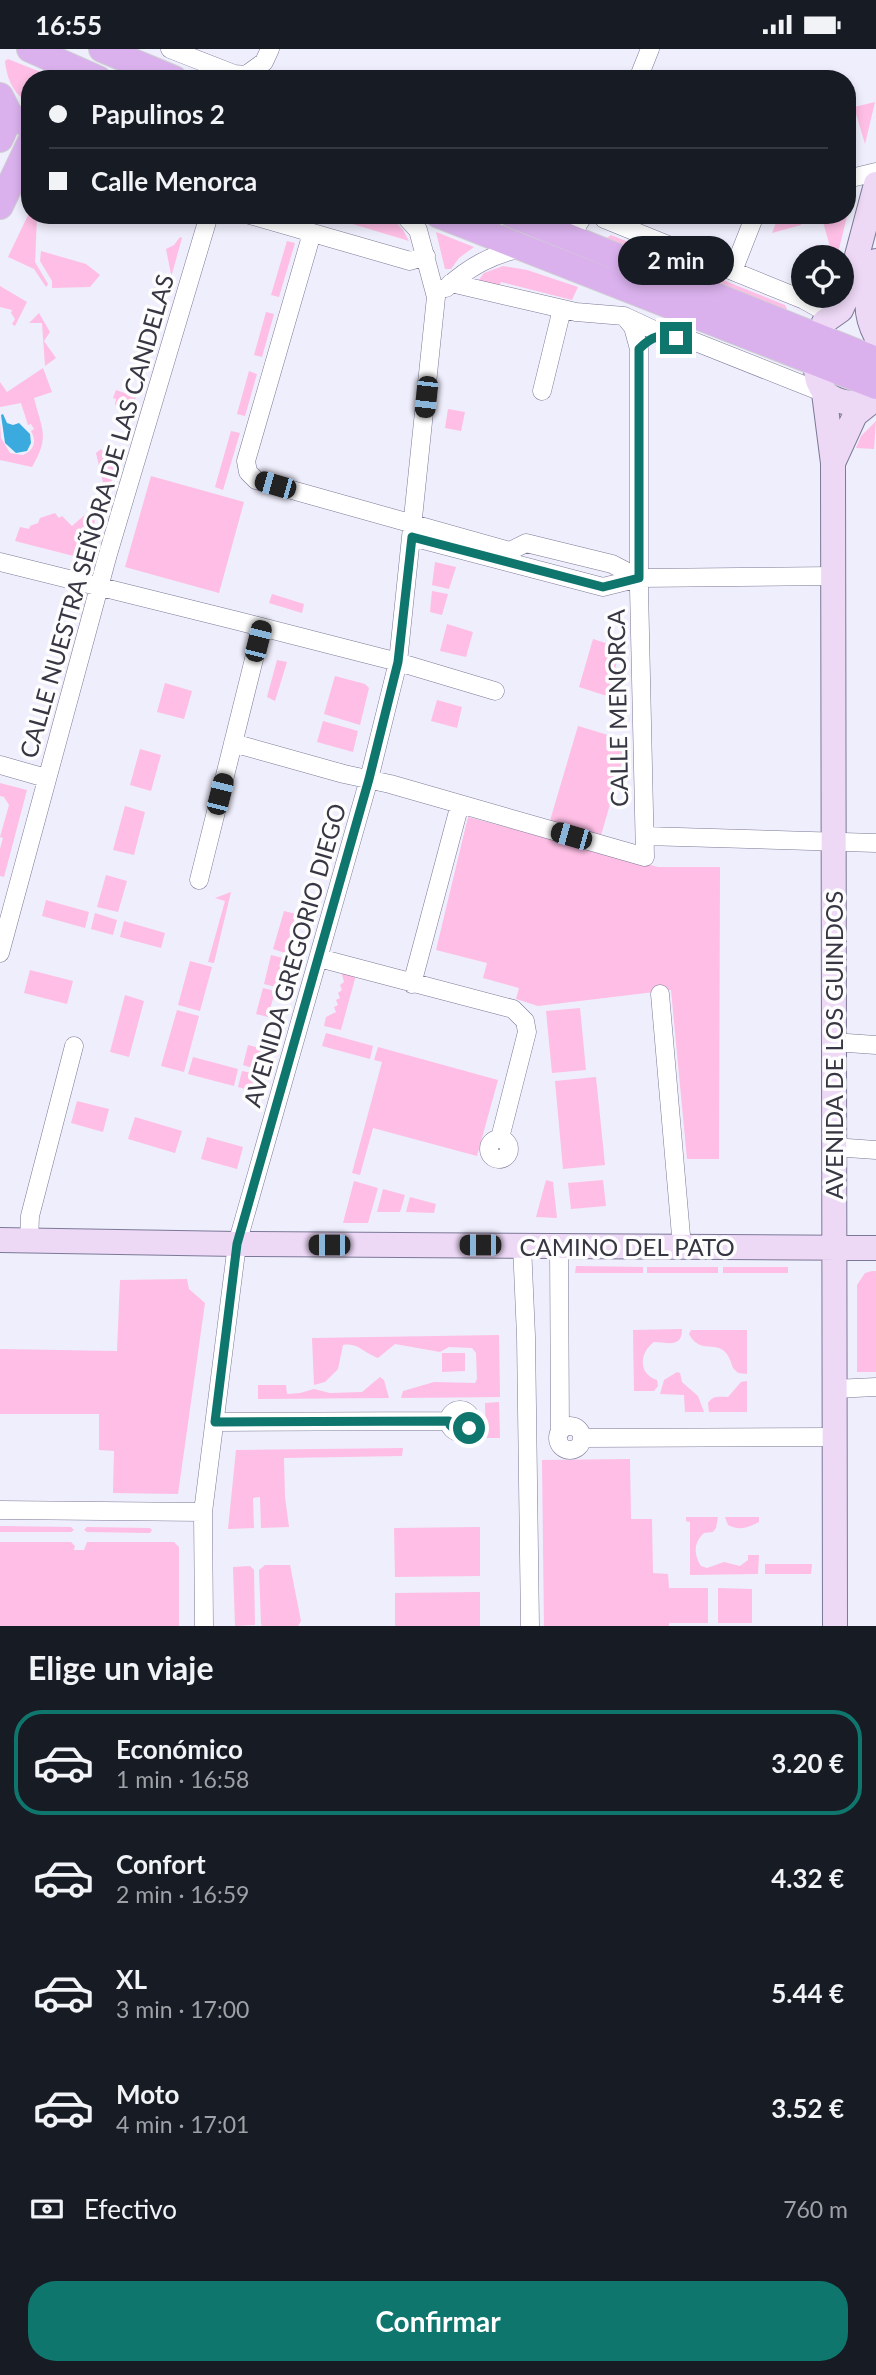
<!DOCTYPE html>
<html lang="es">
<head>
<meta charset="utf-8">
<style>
	:root { --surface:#171b24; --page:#242831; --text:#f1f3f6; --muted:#9ea1a6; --line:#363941; --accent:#0f766e }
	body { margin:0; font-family:Lato,sans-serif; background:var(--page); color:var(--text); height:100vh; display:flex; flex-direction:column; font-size:26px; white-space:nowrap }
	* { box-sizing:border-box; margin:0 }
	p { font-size:23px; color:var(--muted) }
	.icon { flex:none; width:38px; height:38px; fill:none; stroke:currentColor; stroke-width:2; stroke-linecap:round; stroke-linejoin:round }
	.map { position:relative; height:1577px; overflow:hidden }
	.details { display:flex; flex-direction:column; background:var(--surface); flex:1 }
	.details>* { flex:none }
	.banner { position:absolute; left:21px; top:21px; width:835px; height:154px; border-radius:28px; box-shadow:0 4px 10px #0003; display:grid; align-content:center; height:154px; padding:0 28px; background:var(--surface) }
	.controls { position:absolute; left:791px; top:196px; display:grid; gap:14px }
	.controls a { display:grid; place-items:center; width:63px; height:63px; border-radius:50%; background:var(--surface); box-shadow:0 4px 10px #0003; font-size:35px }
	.end { position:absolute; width:32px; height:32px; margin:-16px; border:9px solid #0f766e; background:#fff; box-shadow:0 0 0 4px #fff }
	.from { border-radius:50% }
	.bubble { position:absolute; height:49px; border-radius:24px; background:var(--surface); box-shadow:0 4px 10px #0003; font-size:23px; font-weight:700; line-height:49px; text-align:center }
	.car { position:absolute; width:21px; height:42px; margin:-21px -10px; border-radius:9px; box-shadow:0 0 5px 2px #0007; background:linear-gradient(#222 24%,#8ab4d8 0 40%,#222 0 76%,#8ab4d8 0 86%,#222 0) }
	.banner b { display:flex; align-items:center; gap:24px; height:66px; font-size:26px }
	.banner b+b { border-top:2px solid var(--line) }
	.banner i { width:18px; height:18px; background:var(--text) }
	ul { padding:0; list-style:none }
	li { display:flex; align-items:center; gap:21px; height:105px; margin:0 14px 10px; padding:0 14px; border:4px solid transparent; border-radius:28px }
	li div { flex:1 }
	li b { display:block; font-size:26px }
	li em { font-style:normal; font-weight:700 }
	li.selected { border-color:var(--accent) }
	li>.icon { width:63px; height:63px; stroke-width:1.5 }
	h2 { padding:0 28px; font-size:32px; line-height:84px }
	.pay { display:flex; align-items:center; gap:18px; height:77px; padding:0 28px; font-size:26px }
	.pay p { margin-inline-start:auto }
	.button { display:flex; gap:14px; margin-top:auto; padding:14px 28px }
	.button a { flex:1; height:80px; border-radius:28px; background:var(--accent); color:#fff; font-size:28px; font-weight:700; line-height:80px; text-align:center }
	.status { display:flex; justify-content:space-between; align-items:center; height:49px; padding:0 35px; background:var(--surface); direction:ltr }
	.status svg { height:19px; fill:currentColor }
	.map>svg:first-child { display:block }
	.green { fill:#febee5 }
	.water { fill:#3babdf }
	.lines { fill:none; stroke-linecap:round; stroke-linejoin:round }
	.street-casing { stroke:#7b7997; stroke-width:19 }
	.secondary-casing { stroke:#7b7997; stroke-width:26 }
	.primary-casing { stroke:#cfcfd2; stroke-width:28 }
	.street { stroke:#fff; stroke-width:18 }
	.secondary { stroke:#edd8f6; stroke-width:24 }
	.primary { stroke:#dab1ed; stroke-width:26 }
	.route { stroke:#0f766e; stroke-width:9 }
	.labels { text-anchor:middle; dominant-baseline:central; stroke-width:7; stroke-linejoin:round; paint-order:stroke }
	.street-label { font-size:24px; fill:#373643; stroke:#fdfdfd }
</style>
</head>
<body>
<div class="status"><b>16:55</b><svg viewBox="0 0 49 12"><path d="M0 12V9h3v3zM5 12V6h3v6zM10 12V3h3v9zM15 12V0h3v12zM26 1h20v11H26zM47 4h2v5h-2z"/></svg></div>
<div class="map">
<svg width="876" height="1577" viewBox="0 0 876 1577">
	<rect width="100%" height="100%" fill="#efeefc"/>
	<path class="green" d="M8,10l50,20h-28v25c-17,-10 -23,-25 -25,-43z
		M875,53l-10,42 -11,-37z
		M852,147l-15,61h-4l-12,-42h26v-18z
		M30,162v4h10l-3,3 -2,44 13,22 -2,3 -12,-18 -26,-12z
		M389,166l14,15 6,11 -83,-25z
		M779,166h32l-12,4 2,6 -29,8z
		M436,183l38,15 -15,11 -8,11h-6z
		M611,186l174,70 2,4 -1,2 -177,-70 -2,-3z
		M180,188l2,1 -16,57 -15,-4 20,-17 -5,-25 8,-4z
		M287,192l8,2 -16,54 -8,-2z
		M41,202l45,13 14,11 -10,12 -38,1v-7l-12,-20z
		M503,217l24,4 51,17 -6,13 -71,-18 -2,4 -21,-5 6,-8z
		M0,237l27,16 -12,24 -3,-2 3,-5 -4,-6 1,-3 -12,-3z
		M266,263l8,2 -12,43 -8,-2z
		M39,264l11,19 -6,9 12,17 -11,8 -3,-43h-13z
		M43,319l9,24 -18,6c8,32 16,38 -2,69l-32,-7v-38l1,16 9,15 13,2c11,-5 14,-13 8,-24l3,-2 -3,-5 -3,1 -7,-22 -21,4v-25l7,10z
		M249,322l8,3 -12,42 -8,-2z
		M116,341l20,7 -6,22 -6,-2 -9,-13 1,-5 -3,-1z
		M448,360l17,3 -4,19 -16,-3z
		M876,372l-2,28 -18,-1 5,-12z
		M231,382l9,2 -17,57 -8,-3z
		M101,400l10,11 6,2 -8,29h-4l-9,-38z
		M151,427l93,26 -25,91 -94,-26z
		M55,464l4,5 3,-2 10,10 15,-13 8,8 -11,33 6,2 -1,4 -74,-19 5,-14 9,2 1,-3 8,-3 2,-5z
		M435,513l21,5 -7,22 -17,-4z
		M432,542l16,3 -6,21 -12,-3z
		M272,545l32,10 -2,9 -33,-10z
		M447,575l26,8 -7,25 -26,-6z
		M593,590l28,9 -14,48 -28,-9z
		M277,611l10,2 -12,39 -8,-4z
		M335,627l30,8 4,4 -9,37 -36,-11z
		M165,634l27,8 -8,28 -27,-7z
		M437,651l25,7 -5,21 -26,-7z
		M323,672l35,10 -5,21 -36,-10z
		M578,677l50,15 -28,98 -51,-15z
		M140,700l21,6 -10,36 -21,-6z
		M0,734l27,7 -23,87 -4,-1v-27l3,-11 -3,-1 9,-32 -5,-8 -4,-1z
		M125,757l20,6 -11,43 -21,-5z
		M468,768l190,50h62l-1,292h-32l-16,-169 -133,16 -22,-7 3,-11 -36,-10 4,-15 -51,-13z
		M106,826l21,6 -9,31 -21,-5z
		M231,843l-17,71 -6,-1 17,-61 -10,-3z
		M46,851l43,12 -4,16 -43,-12z
		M284,862l12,3 -11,39 -12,-4z
		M95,864l22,7 -4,15 -22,-6z
		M124,872l41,12 -4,15 -41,-11z
		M271,906l12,3 -7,29 -12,-3z
		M190,912l22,6 -12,44 -22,-6z
		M30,921l43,11 -6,23 -43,-11z
		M341,922l15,4 -15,55 -17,-4 2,-9 10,-5 -2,-5 4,-2 -2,-5 4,-2 -2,-5 4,-3 -2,-5 4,-3z
		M263,939l12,3 -7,26 -12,-3z
		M125,946l19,6 -15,56 -19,-5z
		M580,959l6,62 -34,3 -6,-62z
		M177,961l22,6 -15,56 -23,-6z
		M326,984l47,13 -3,13 -48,-13z
		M248,996l19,5 -6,21 -18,-6z
		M378,998l120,33 -21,76 -104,-28 -13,47 -8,-2 30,-111 -8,-2z
		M193,1008l45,12 -4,17 -46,-12z
		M242,1022l18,4 -4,17 -18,-5z
		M596,1028l9,88 -42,4 -8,-88z
		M77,1052l32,8 -6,23 -32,-9z
		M135,1068l47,14 -7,22 -47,-14z
		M207,1088l36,10 -6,22 -36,-10z
		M546,1131l7,2 4,36 -21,-1z
		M603,1131l3,26 -35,3 -3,-26z
		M354,1132l24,7 -10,35h-25z
		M383,1140l22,6 -5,17h-23z
		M410,1148l26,7 -2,9 -28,-1z
		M576,1217l67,1v6h-68z
		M647,1218h71v6h-71z
		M723,1218h65v6h-65z
		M872,1222h4v101h-19v-87l8,-12z
		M187,1230l2,10 16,14 -27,191 -65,-1 1,-42 -15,-1v-36h-99v-65l117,2 3,-71z
		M682,1280c0,20 -15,13 -28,13 -15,11 -16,32 3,38l1,6 -4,5h-20l-1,-61z
		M691,1281h56v44l-9,-1 -5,-5c-10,-37 -30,-8 -44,-34z
		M499,1286l1,62 -99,1 2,-7 31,-9 41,1 2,-4 -1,-26 -4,-5 -23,-1 -9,5 -45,-8 -17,14c-13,-4 -20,-16 -35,-13l-5,24 -13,13 -11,3 -2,-47z
		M442,1304h23v18l-23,1z
		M677,1323l3,1 2,9 16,14 6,16h-19l-1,-17 -24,-1 4,-14z
		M380,1328l4,3 5,18 -131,1v-14h28l1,9 13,-1 14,-4 16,4 32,-1z
		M747,1332v31h-38l-1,-9c5,-8 11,-6 20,-6l13,-15z
		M499,1353l1,36h-14l-1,-35z
		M403,1399l-1,8 -118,2 1,39 4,30 -28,1 -1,-31 -7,1 1,30 -26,1 8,-79z
		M630,1410l1,60h21l1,54 15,1 1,14h39v35h-39v3h-125l-2,-166z
		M686,1468h32l-2,11 -3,4 -9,1c-10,9 -11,21 -3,33l6,2 17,-6 16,4 8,-6v-5h11l-1,19 -68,1v-53l-4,-1z
		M725,1468h34v5c-12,6 -19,9 -31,3z
		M0,1477l71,1 3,3 -3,2h-71z
		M87,1478l63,1 2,2 -2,3 -63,-1 -3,-2z
		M480,1478v49l-85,1 -1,-49z
		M0,1493h71l4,4 -1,4h10l3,-8h87l5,5v79h-179z
		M765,1515h47l-1,10h-46z
		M265,1516h25l11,56 -3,5h-36l-1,-2 -2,-54z
		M250,1517l4,4 1,55 -20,1 -2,-59z
		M718,1539l34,1v34h-34z
		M480,1543v34h-85v-33z"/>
	<path class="water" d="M3,365l4,9 6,2 6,-2 11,11 1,9 -4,8 -11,2 -11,-10 -4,-28z"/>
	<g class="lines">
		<g class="street-casing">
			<path id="street" d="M170,0l64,25 12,1 3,4
				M246,26l18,-13 6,-13
				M638,30l12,-30
				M847,130l29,-7
				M250,166l160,46 16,-5
				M605,166l-1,4 200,81 29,16
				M312,184l-66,228 2,11 8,8 254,71 16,-8 86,21 27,14
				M569,189l15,-23
				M733,222l22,-56
				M451,234l125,29 48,4 41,19 23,4 136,54
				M446,239c23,-21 46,-34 77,-40
				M542,342l20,-82
				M412,488l191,50 36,-9 194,-2
				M0,513l238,59 160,41 97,29
				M233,694l111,31 46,10 255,73 -6,-269v-239l-6,-22 -9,-11
				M0,716l46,13
				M645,787l231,7
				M199,831l63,-253
				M0,904l108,-399 101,-339
				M319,909l194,51 12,12 2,11 -27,106
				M412,935l48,-180
				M660,945l22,253
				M833,993l43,3
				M489 1100a10 10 0 1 1 20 0a10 10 0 1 1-20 0Z
				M833,1098l43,3
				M29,1192l1,-25 44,-170
				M522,1196l4,91 4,290
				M559,1196l1,187
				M834,1340l42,-2
				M449 1372a11 11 0 1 1 22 0a11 11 0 1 1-22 0Z
				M215,1373l234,-1
				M558 1389a12 12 0 1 1 24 0a12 12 0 1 1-24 0Z
				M582,1389l253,-1
				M0,1461l203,2
				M204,1577l-1,-114 34,-268 132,-465 29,-117 38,-365 -18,-67 -14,-15"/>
		</g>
		<g class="secondary-casing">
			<path id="secondary" d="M876,212c-7,29 -15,47 0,75
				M824,344l9,70 2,1163
				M870,354c-61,5 -61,-34 -46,-81l17,-12 4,-9 31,-117
				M833,414l22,-48 21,-17
				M0,1191l237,4 639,4"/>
		</g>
		<g class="primary-casing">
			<path id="primary" d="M30,0l68,30
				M102,0l72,30
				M0,47l10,20 20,9
				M0,90l10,-23
				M0,157l30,-63
				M439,166l437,171
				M513,166l363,145"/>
		</g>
		<use href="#street" class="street"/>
		<use href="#secondary" class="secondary"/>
		<use href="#primary" class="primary"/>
	</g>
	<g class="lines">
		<path class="route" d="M469,1379l-4,3h-9l-6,-6 -1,-4 -234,1 22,-178 132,-465 29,-117 14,-125 191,50 36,-9v-229c12,-12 21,-16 37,-11"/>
	</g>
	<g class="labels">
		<g class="street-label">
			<text transform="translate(96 467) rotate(-74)">CALLE NUESTRA SEÑORA DE LAS CANDELAS</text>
			<text transform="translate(617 659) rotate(-91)">CALLE MENORCA</text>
			<text transform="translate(294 906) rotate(-74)">AVENIDA GREGORIO DIEGO</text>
			<text transform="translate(833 996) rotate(-90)">AVENIDA DE LOS GUINDOS</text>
			<text x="627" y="1197">CAMINO DEL PATO</text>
		</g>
	</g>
</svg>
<div class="controls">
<a><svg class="icon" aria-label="locate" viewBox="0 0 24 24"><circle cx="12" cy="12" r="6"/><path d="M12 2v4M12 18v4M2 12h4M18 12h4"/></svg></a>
</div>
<i class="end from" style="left:469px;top:1379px"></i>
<i class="end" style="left:676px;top:289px"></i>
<div class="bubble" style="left:618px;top:187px;width:116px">2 min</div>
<i class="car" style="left:426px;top:348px;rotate:186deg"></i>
<i class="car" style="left:275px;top:436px;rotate:286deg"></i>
<i class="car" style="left:258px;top:592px;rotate:14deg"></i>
<i class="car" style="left:220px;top:745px;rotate:14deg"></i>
<i class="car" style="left:571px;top:787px;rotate:286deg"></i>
<i class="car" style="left:329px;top:1196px;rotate:270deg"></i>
<i class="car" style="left:480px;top:1196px;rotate:270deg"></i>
<div class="banner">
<b><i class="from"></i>Papulinos 2</b>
<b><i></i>Calle Menorca</b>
</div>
</div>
<section class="details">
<h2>Elige un viaje</h2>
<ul>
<li class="selected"><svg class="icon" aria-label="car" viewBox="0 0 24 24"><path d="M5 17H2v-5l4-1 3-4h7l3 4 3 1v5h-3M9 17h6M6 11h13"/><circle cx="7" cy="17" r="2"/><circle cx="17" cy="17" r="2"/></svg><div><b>Económico</b><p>1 min · 16:58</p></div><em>3.20 €</em></li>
<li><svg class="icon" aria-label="car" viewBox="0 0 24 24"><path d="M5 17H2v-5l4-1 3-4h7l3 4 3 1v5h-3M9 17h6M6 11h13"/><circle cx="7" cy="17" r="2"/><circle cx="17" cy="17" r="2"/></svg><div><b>Confort</b><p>2 min · 16:59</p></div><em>4.32 €</em></li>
<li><svg class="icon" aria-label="car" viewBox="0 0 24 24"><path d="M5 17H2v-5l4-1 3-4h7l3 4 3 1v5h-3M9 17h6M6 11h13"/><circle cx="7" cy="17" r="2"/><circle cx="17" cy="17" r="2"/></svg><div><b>XL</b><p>3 min · 17:00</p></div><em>5.44 €</em></li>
<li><svg class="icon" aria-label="car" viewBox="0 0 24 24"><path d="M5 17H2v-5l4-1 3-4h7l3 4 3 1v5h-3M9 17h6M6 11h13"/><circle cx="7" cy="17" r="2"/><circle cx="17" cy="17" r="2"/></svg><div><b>Moto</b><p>4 min · 17:01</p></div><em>3.52 €</em></li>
</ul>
<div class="pay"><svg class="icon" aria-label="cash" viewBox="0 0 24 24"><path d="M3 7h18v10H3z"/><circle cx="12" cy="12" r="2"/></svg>Efectivo<p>760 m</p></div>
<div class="button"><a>Confirmar</a></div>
</section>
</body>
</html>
